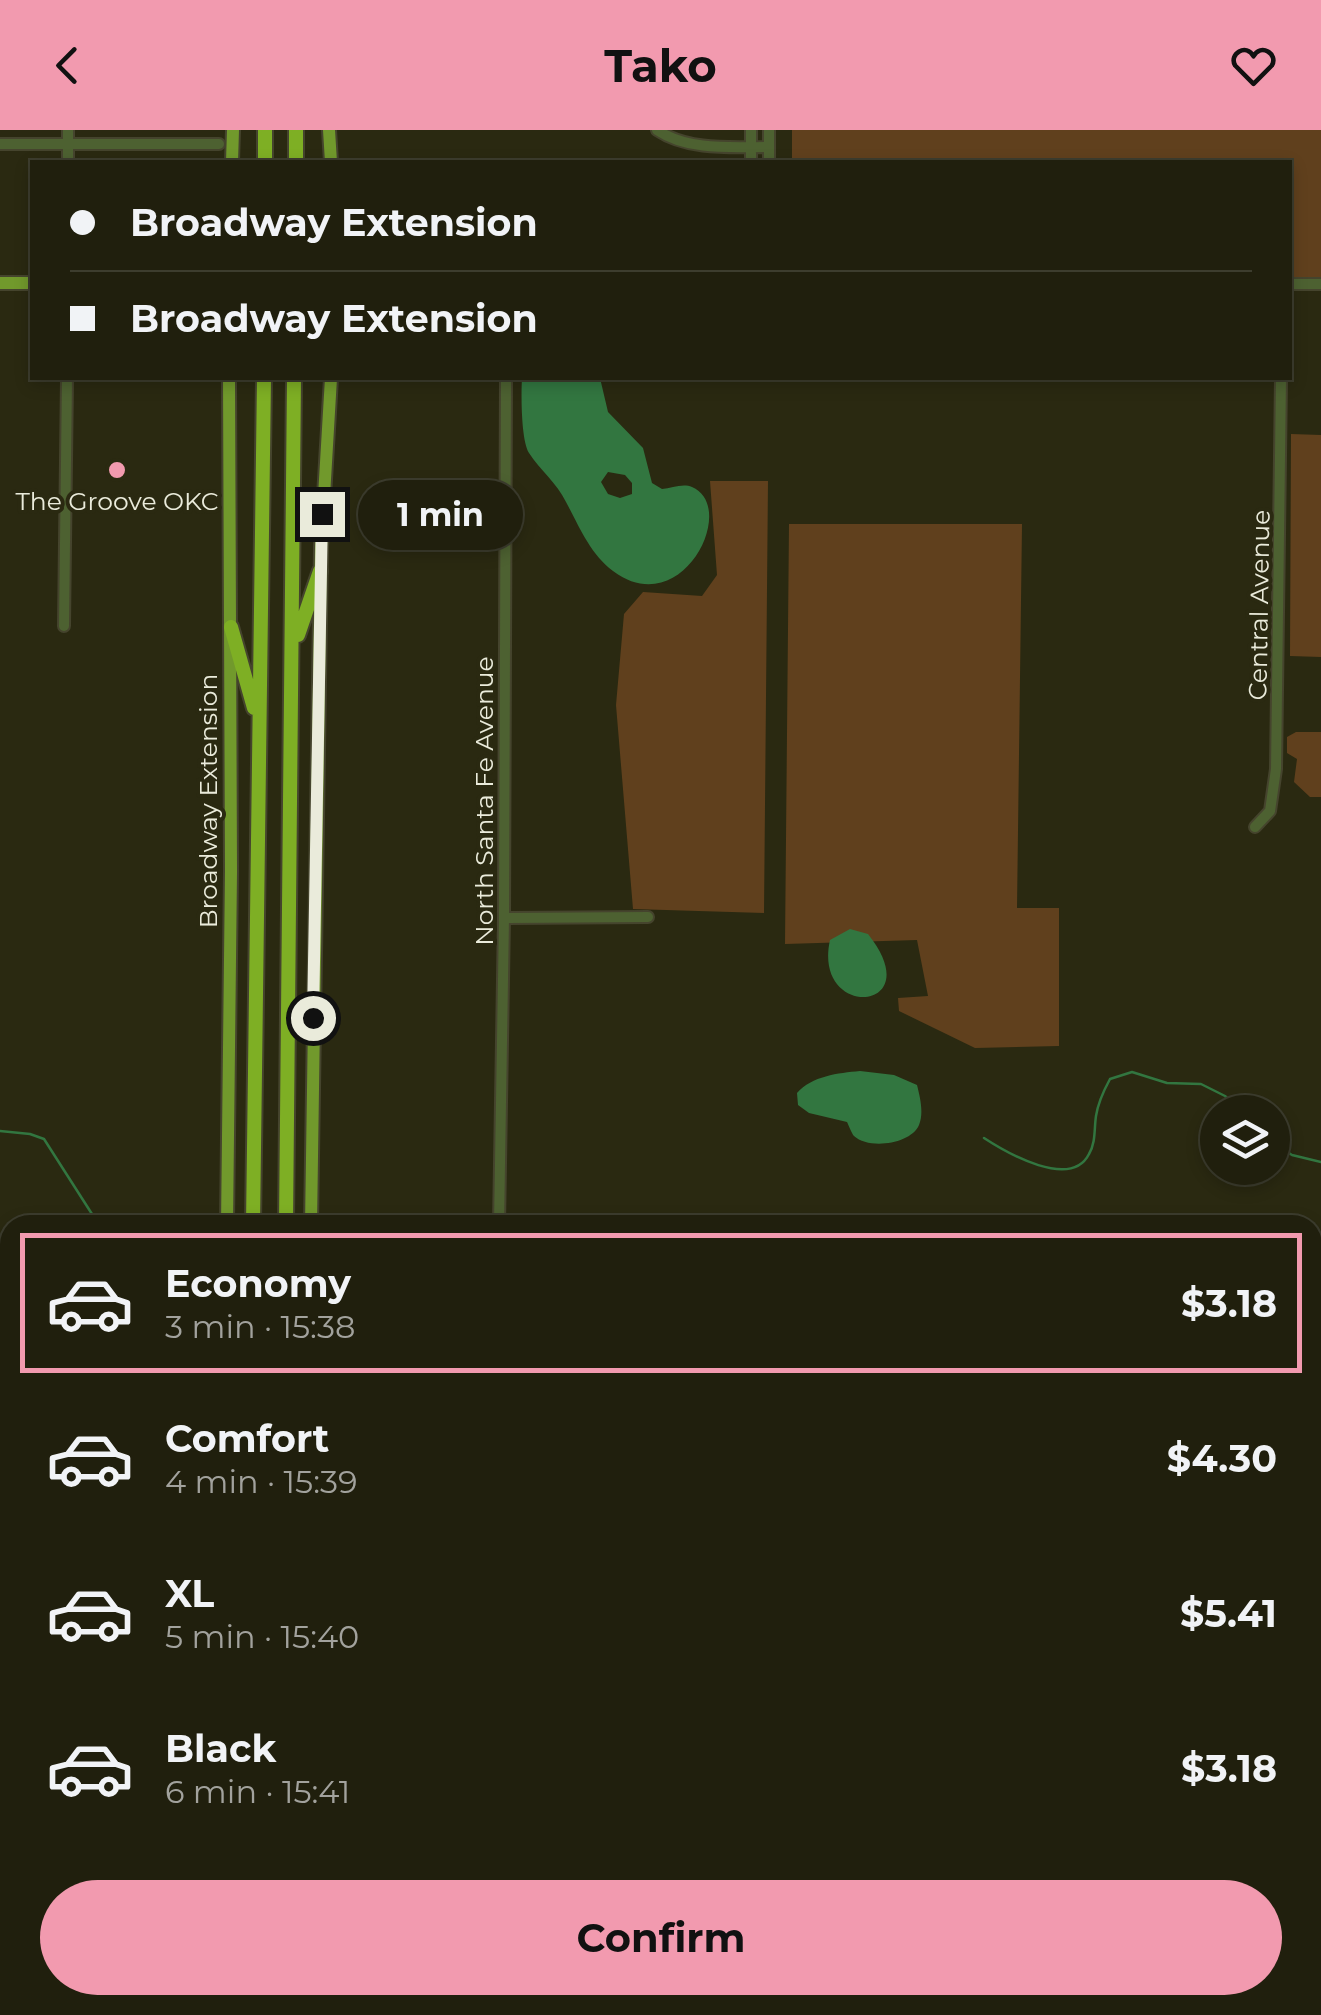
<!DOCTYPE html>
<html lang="en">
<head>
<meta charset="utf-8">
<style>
	:root { --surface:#201f0d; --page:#282716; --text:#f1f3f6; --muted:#a2a29d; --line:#3d3d2e; --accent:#f29aaf }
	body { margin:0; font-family:Montserrat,sans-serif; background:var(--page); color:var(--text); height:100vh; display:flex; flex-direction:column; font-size:38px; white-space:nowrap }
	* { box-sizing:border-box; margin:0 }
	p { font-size:32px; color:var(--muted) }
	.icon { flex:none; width:55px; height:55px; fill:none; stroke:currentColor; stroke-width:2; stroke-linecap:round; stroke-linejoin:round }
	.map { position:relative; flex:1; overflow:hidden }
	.details { position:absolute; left:0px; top:1085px; width:1322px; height:800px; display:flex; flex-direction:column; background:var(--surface); border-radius:30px 30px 0 0; box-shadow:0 5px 15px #0003,0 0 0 2px var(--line) }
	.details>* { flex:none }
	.banner { position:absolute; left:30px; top:30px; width:1262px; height:220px; border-radius:0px; box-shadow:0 5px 15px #0003,0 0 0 2px var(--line); display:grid; align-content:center; height:220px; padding:0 40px; background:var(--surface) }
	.fabs { position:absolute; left:1200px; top:965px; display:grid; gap:20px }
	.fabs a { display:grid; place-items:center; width:90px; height:90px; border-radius:50%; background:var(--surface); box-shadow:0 5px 15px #0003,0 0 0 2px var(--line); font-size:50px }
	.end { position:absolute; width:45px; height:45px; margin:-22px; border:12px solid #eaebdb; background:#111; box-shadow:0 0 0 5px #111 }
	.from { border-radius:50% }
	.bubble { position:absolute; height:70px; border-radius:35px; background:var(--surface); box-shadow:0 5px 15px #0003,0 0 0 2px var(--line); font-size:32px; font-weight:700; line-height:70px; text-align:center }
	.banner b { display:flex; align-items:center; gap:35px; height:95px; font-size:38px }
	.banner b+b { border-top:2px solid var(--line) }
	.banner i { width:25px; height:25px; background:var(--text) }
	ul { padding:18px 0 0; list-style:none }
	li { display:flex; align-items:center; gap:30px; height:140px; margin:0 20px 15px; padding:0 20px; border:5px solid transparent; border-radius:0px }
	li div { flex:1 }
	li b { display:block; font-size:38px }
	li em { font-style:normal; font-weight:700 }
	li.current { border-color:var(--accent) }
	li>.icon { width:90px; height:90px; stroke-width:1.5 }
	.action { display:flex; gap:20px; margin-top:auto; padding:20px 40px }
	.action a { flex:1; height:115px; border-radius:60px; background:var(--accent); color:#111; font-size:40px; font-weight:700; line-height:115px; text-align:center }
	header { display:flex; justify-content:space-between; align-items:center; height:130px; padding:0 40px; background:var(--accent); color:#111; font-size:45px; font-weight:700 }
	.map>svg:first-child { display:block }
	.green { fill:#60401d }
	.water { fill:#327640; fill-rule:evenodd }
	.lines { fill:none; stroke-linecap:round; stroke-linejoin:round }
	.stream { stroke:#327640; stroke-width:2.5 }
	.minor-casing { stroke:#45442d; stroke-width:14 }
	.major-casing { stroke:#45442d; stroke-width:16 }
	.highway-casing { stroke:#45442d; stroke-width:18 }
	.minor { stroke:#4d6131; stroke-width:10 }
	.major { stroke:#71992c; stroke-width:12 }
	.highway { stroke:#7eaf24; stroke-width:14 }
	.route { stroke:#eaebdb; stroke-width:12 }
	.poi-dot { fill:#f29aaf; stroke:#2a2911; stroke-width:4 }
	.labels { text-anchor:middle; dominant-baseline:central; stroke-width:8; stroke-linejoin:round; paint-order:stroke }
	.poi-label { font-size:25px; fill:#eaebdb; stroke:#2a2911 }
	.street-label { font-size:25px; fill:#eaebdb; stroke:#2a2911 }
</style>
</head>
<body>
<header><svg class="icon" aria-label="back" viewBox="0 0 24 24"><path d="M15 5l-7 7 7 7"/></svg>Tako<svg class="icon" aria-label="heart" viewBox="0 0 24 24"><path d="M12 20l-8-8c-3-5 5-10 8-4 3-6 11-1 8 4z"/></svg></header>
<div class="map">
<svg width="1321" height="1885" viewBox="0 0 1321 1885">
	<rect width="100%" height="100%" fill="#2a2911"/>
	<path class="green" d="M792,0h529v147l-31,2v-117h-498z
		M1291,304l30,1v222l-31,-1z
		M710,351h58l-4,432 -131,-4 -17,-204 8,-91 19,-22 59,4 15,-21z
		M789,394h233l-5,384h42v138l-84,2 -76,-37 -1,-13 30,-2 -11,-56 -132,4z
		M1296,602h25v65h-11l-16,-15 3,-23 -10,-6v-16z
		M1313,1790l8,2v93h-303v-10h294z"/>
	<path class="water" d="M522,248h78l8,34 35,36 9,35 10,6c10,-1 21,-6 30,-2 47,20 -10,136 -79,84 -23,-17 -34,-45 -47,-69 -9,-19 -26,-32 -37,-49 -8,-13 -8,-59 -7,-75zM608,342l17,3 7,8v11l-12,4 -12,-4 -7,-12z
		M850,799l18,5c63,79 -56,87 -38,6z
		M860,941l34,4 23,10c3,12 7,28 2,40 -8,19 -50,25 -65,11 -2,-2 -6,-12 -7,-14l-38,-9 -11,-8 -1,-12c15,-17 41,-20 63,-22z"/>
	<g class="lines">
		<path class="stream" d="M0,1001l30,3 14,5 55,86
			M984,1008c23,15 87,52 105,16 7,-12 5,-25 7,-38 2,-13 8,-26 14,-37l22,-7 35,11 34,1 24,12 16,16
			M1272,1012l20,13 29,7
			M1312,1790l9,18"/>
		<g class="minor-casing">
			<path id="minor" d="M657,0c31,21 75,17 112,17
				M751,0v32
				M769,0v32
				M0,14h219
				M68,32v-32
				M1290,154h31
				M64,496l3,-248
				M1255,697l15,-16 6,-42 5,-391
				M504,788l144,-1
				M499,1095l5,-307 2,-540
				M0,1155h10
				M1312,1168h9
				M0,1672h10
				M0,1805h10
				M496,1885v-10
				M959,1885v-10"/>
		</g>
		<g class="major-casing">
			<path id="major" d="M329,0l2,32
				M232,32l1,-32
				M0,153h32
				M227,1095l4,-354 -2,-493
				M311,1095l10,-678 10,-169
				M310,1875l2,10
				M207,1885l1,-10"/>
		</g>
		<g class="highway-casing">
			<path id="highway" d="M265,0v32
				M296,0v32
				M231,497l23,81
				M298,505l22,-64
				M253,1095l11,-847
				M286,1095l8,-847
				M287,1875l3,10
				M239,1885l1,-10
				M275,1885v-10"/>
		</g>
		<use href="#minor" class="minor"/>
		<use href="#major" class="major"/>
		<use href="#highway" class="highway"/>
	</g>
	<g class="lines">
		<path class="route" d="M313,888l9,-504"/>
	</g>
	<circle class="poi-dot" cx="117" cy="340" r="10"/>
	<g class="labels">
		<g class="poi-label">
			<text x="117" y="371">The Groove OKC</text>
		</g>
		<g class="street-label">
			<text transform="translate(1259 475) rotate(-89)">Central Avenue</text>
			<text transform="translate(208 671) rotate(-90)">Broadway Extension</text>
			<text transform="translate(484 671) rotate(-90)">North Santa Fe Avenue</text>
		</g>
	</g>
</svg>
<div class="fabs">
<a><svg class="icon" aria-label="layers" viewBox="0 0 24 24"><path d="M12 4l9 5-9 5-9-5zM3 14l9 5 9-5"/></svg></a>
</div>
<i class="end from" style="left:313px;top:888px"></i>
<i class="end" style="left:322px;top:384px"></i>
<div class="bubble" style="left:358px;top:350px;width:165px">1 min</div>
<div class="banner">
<b><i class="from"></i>Broadway Extension</b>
<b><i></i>Broadway Extension</b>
</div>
<section class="details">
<ul>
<li class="current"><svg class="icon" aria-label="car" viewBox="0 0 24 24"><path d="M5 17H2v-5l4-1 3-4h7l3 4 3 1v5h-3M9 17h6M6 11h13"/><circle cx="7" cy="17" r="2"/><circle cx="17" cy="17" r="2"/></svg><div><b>Economy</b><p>3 min · 15:38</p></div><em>$3.18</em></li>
<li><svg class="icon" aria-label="car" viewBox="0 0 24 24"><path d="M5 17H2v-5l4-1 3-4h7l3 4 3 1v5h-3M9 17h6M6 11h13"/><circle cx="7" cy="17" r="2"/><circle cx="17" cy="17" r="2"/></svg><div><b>Comfort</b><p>4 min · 15:39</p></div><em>$4.30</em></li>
<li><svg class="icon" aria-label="car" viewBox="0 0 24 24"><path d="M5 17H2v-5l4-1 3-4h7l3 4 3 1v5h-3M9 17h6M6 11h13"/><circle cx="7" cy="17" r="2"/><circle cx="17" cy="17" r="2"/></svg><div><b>XL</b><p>5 min · 15:40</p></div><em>$5.41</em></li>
<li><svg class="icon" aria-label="car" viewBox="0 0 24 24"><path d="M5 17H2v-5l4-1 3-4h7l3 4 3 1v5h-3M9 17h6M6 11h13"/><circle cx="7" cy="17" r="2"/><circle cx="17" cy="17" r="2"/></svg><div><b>Black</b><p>6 min · 15:41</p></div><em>$3.18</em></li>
</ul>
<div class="action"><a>Confirm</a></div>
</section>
</div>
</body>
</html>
